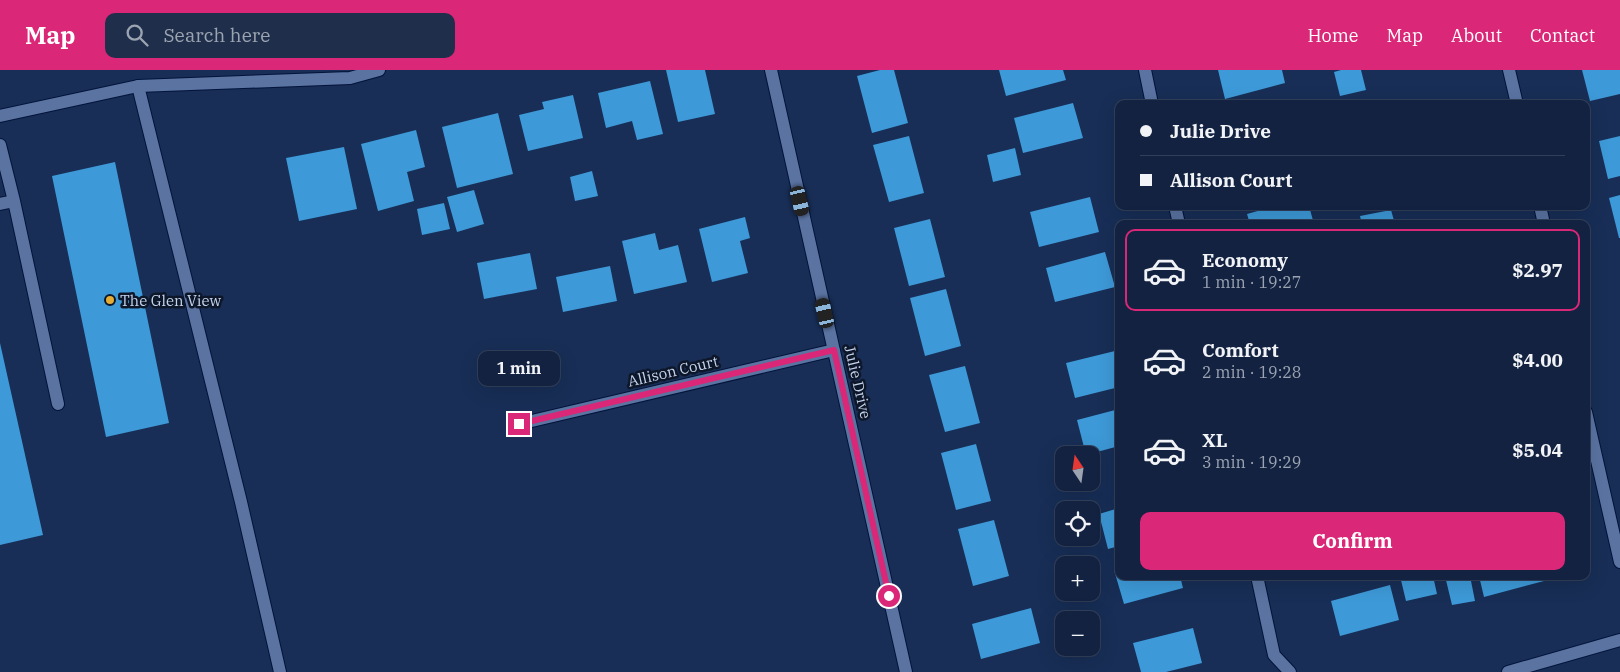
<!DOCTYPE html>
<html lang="en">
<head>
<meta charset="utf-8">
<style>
	:root { --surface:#122240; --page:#1f2f4b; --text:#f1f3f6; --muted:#9ca4b1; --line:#313f59; --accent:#db2777 }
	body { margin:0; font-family:"IBM Plex Serif",serif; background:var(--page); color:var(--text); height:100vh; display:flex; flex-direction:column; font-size:19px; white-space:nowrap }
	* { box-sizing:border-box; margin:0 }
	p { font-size:16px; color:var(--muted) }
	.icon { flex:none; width:28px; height:28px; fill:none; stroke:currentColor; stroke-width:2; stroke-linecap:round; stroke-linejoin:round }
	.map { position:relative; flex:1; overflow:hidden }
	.side { position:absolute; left:1115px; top:150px; width:475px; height:360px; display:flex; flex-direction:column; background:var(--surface); border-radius:10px; box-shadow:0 5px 20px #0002,0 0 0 1px var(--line) }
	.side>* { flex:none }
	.guide { position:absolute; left:1115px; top:30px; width:475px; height:110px; border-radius:10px; box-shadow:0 5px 20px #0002,0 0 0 1px var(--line); display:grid; align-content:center; height:110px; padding:0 25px; background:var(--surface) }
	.needle { width:32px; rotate:347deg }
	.tools { position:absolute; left:1055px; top:376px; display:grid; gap:10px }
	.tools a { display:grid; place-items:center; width:45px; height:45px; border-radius:10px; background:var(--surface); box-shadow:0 5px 20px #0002,0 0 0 1px var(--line); font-size:25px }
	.end { position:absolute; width:22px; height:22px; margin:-11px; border:6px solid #db2777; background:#fff; box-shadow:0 0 0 2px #fff }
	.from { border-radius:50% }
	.bubble { position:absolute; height:35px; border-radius:10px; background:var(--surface); box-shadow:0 5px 20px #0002,0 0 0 1px var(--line); font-size:16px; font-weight:700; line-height:35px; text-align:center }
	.car { position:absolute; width:15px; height:30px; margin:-15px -8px; border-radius:6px; box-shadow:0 0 4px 1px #0007; background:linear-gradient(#222 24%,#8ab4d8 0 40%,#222 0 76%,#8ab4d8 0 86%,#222 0) }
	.guide b { display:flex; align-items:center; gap:18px; height:48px; font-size:19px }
	.guide b+b { border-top:1px solid var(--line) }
	.guide i { width:12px; height:12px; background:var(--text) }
	ul { padding:9px 0 0; list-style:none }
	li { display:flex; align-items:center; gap:15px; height:82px; margin:0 10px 8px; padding:0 15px; border:2px solid transparent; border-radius:10px }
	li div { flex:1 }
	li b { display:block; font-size:19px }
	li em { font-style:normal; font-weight:700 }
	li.active { border-color:var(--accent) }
	li>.icon { width:45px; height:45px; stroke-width:1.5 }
	.cta { display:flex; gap:10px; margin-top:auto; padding:10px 25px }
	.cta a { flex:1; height:58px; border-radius:10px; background:var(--accent); color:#fff; font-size:20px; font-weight:700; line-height:58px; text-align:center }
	header { display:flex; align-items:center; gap:30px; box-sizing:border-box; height:70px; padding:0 25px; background:var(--accent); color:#fff }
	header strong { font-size:24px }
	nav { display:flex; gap:28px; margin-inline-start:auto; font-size:18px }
	.search { width:350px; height:45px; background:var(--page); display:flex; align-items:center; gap:12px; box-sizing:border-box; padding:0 18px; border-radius:10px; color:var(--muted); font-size:19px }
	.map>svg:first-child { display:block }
	.building { fill:#3d99d7 }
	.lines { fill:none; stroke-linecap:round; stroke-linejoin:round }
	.service-casing { stroke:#03143a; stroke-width:14 }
	.minor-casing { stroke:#03143a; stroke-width:14 }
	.service { stroke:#5a73a1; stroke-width:12 }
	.minor { stroke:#5a73a1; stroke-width:12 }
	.route { stroke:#db2777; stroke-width:6 }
	.poi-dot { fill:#e5ad36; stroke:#0d1729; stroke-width:2 }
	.labels { text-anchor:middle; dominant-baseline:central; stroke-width:5; stroke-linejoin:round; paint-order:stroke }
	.poi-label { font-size:15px; fill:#c5d4ed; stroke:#0d1729; text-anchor:start }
	.street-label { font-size:15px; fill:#c5d4ed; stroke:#0d1729 }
</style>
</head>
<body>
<header>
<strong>Map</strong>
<div class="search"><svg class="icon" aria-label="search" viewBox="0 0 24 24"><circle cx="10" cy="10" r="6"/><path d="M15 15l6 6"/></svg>Search here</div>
<nav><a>Home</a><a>Map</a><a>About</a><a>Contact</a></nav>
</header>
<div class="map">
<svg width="1620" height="602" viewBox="0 0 1620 602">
	<rect width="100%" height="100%" fill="#182e56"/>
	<path class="building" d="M666,0h39l10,44 -37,8z
		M880,0h14l14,53 -36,10 -15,-57z
		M999,0h64l3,10 -60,16z
		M1218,0h64l3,13 -60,16z
		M1341,0h20l5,20 -26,6 -6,-24z
		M1582,0h38v24l-30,7z
		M650,11l13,53 -26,6 -5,-19 -26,7 -8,-35z
		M573,25l10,43 -55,13 -9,-36 25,-6 -2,-7z
		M1073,33l10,35 -60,15 -9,-35z
		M498,43l15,61 -56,14 -15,-61z
		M416,60l9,37 -18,5 7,29 -36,10 -17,-67z
		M909,66l15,57 -35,9 -16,-57z
		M1620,66v40l-12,3 -9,-38z
		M344,77l13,62 -58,12 -13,-63z
		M1015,78l6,27 -28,7 -6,-27z
		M115,92l54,261 -63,14 -54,-261z
		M592,101l6,25 -23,5 -5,-24z
		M474,120l10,34 -27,8 -10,-35z
		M1620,125v43h-1l-10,-40z
		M1090,127l9,35 -60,15 -9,-35z
		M444,133l6,26 -28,6 -5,-26z
		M1276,136h33l5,18h-64l-3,-10z
		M1397,136h15v1l-14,4z
		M1391,140l4,14h-33l-2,-8z
		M745,147l5,21 -10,3 8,32 -36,9 -13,-53z
		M930,149l15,58 -36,9 -15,-58z
		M655,163l4,17 19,-5 9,37 -53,12 -12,-53z
		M1105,182l10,35 -60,15 -9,-34z
		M530,183l7,36 -53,10 -7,-36z
		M610,196l7,35 -54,11 -7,-35z
		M946,219l15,57 -36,10 -15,-58z
		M0,273l43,192 -43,10z
		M1119,280v37l-44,11 -9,-35z
		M965,296l15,57 -35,9 -16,-57z
		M1119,339v37l-33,9 -9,-35z
		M976,374l15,57 -35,9 -15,-57z
		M1119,438v38l-11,3 -9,-35z
		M994,450l15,56 -36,10 -15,-57z
		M1119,498v8h61l3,12 -59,16 -10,-34z
		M1400,506h33l4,18 -31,7z
		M1445,506h25l5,25 -23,4z
		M1479,506h63l2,5 -60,16z
		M1390,515l9,35 -59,16 -9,-35z
		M1031,538l9,35 -59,16 -9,-35z
		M1193,558l9,35 -36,9h-25l-8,-29z"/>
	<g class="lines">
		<g class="service-casing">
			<path id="service" d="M138,16l103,416 39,170
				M0,75l14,56 44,203
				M0,134l14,-3"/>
		</g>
		<g class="minor-casing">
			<path id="minor" d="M771,0l135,602
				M1145,0l7,34
				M1509,0l8,34
				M0,46l138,-30 212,-8 29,-8
				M1175,136l4,18
				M1540,136l4,18
				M1586,342l34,150
				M519,354l315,-74
				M1257,506l17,79 16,17
				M1508,602l112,-32"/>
		</g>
		<use href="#service" class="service"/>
		<use href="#minor" class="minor"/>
	</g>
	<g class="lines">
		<path class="route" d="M519,354l315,-74 55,246"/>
	</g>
	<circle class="poi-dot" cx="110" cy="230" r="5"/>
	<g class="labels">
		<g class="poi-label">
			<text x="120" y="230">The Glen View</text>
		</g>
		<g class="street-label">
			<text transform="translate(673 301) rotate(-13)">Allison Court</text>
			<text transform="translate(858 312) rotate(77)">Julie Drive</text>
		</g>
	</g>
</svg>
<div class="tools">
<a><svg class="needle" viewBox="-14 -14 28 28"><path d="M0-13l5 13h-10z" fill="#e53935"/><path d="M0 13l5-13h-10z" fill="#9ca4b1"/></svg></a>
<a><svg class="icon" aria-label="locate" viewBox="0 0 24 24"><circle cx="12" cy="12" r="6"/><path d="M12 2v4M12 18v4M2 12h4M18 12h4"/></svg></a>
<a>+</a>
<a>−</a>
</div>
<i class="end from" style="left:889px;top:526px"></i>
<i class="end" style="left:519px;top:354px"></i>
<div class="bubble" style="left:478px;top:281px;width:82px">1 min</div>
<i class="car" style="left:800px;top:131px;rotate:167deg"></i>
<i class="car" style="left:825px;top:243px;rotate:347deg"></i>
<div class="guide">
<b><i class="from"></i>Julie Drive</b>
<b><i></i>Allison Court</b>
</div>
<section class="side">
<ul>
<li class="active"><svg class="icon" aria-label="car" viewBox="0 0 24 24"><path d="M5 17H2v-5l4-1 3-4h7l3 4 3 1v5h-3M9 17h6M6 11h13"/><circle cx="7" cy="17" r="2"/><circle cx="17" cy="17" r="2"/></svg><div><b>Economy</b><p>1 min · 19:27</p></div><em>$2.97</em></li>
<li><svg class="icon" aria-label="car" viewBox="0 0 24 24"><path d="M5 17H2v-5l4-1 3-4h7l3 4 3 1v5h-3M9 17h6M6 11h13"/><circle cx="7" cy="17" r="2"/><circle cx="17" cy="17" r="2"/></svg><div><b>Comfort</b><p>2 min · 19:28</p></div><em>$4.00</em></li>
<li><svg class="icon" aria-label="car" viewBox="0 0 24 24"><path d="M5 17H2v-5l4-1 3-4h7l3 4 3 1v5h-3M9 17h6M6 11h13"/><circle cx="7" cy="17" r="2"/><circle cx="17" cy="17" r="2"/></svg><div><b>XL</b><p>3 min · 19:29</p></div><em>$5.04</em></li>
</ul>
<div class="cta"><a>Confirm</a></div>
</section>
</div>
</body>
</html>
